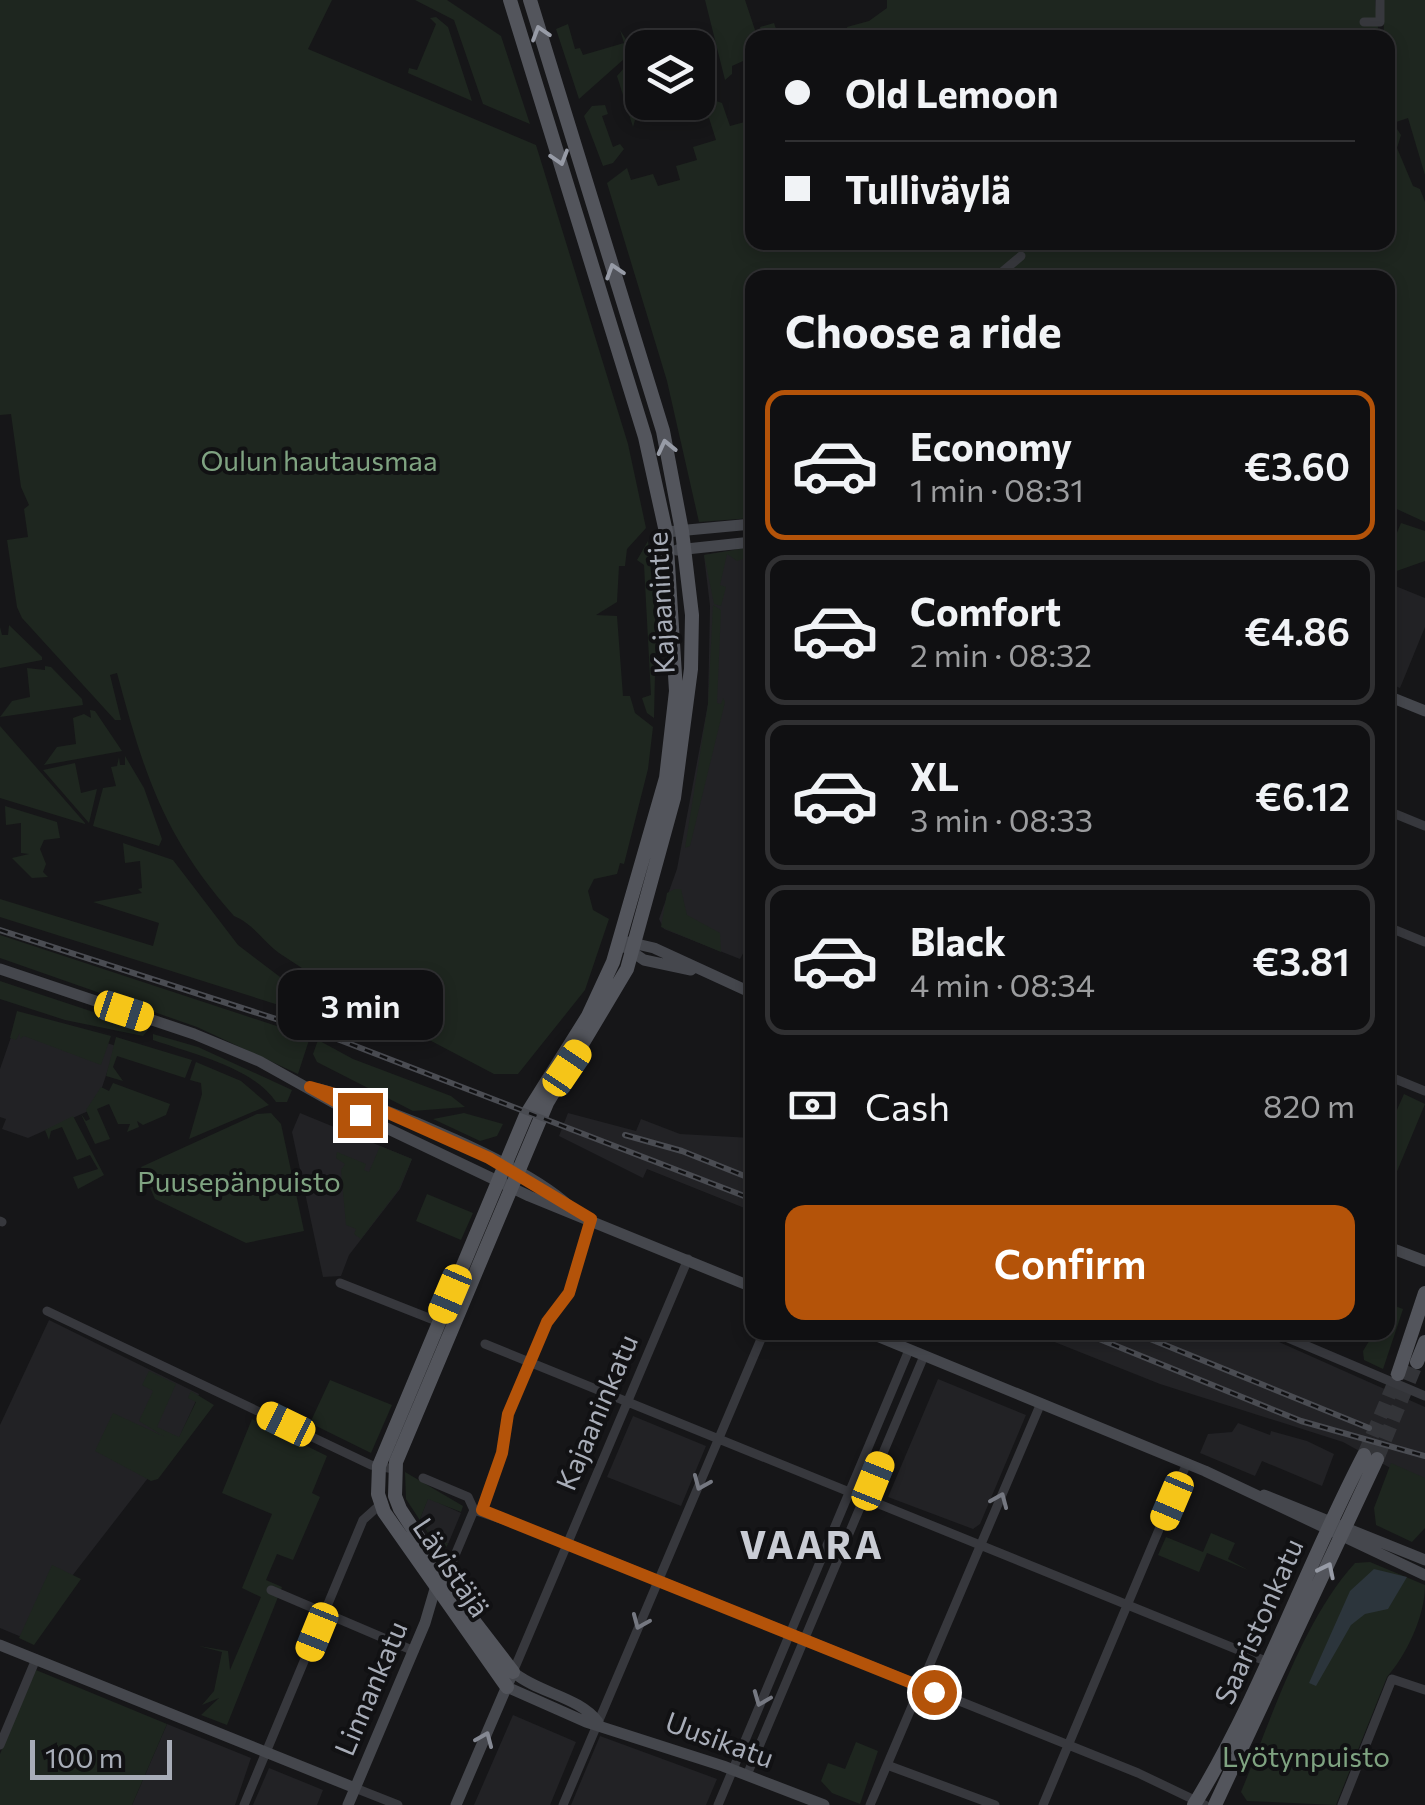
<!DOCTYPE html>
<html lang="en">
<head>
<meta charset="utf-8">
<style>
	:root { --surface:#101012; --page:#19191b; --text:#f1f3f6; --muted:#9c9d9f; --line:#303032; --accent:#b45309 }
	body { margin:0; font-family:Commissioner,sans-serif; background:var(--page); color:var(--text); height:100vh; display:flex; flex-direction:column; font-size:38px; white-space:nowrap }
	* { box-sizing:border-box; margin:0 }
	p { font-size:32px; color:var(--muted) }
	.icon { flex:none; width:55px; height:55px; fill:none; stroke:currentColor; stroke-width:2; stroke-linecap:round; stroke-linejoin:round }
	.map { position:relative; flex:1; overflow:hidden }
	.drawer { position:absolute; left:745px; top:270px; width:650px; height:1070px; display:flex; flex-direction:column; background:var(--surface); border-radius:20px; box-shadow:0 5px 15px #0003,0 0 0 2px var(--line) }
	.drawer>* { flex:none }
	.hud { position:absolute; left:745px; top:30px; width:650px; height:220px; border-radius:20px; box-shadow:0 5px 15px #0003,0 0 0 2px var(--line); display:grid; align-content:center; height:220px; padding:0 40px; background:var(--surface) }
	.tools { position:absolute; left:625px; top:30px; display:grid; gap:20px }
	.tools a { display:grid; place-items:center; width:90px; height:90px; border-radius:20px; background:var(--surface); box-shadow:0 5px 15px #0003,0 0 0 2px var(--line); font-size:50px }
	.scale { position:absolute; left:30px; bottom:25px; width:142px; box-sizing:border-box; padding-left:10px; border:5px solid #a8adb8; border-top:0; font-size:28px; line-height:35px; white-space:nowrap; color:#a8adb8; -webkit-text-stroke:8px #111113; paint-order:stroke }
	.end { position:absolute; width:45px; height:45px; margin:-22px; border:12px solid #b45309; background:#fff; box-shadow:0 0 0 5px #fff }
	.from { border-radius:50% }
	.bubble { position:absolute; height:70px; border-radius:20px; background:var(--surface); box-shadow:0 5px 15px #0003,0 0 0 2px var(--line); font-size:32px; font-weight:600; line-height:70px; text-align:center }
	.car { position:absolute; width:30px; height:60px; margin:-30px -15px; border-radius:12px; box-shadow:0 0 8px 2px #0007; background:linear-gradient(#f5c518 24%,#345 0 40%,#f5c518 0 76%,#345 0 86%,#f5c518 0) }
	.hud b { display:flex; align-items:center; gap:35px; height:95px; font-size:38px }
	.hud b+b { border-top:2px solid var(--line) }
	.hud i { width:25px; height:25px; background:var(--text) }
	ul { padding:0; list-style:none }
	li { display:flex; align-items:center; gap:30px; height:150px; margin:0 20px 15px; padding:0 20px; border:5px solid var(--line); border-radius:20px }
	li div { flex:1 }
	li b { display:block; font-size:38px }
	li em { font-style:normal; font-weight:600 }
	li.active { border-color:var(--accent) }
	li>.icon { width:90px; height:90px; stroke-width:1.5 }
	h2 { padding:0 40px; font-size:45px; line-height:120px }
	.pay { display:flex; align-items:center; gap:25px; height:110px; padding:0 40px; font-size:38px }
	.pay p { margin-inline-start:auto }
	.primary-button { display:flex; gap:20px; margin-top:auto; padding:20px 40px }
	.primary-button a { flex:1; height:115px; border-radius:20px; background:var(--accent); color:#fff; font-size:40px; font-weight:600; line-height:115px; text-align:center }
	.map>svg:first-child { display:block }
	.built { fill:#222225 }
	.green { fill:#1e261f }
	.water { fill:#2c353c }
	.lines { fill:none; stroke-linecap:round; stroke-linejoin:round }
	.primary-tunnel { stroke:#333438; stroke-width:14; stroke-dasharray:14 7; stroke-linecap:butt }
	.street { stroke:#37383d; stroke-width:9 }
	.secondary { stroke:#45474d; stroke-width:11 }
	.primary { stroke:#53555c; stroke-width:14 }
	.rail-casing { stroke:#4a4c52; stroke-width:6 }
	.rail { stroke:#111113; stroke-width:2.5; stroke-dasharray:8; stroke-linecap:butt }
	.oneway { stroke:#979ba6 }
	.oneway2 { stroke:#757881 }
	.oneway3 { stroke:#858993 }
	.route { stroke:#b45309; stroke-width:12 }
	.labels { text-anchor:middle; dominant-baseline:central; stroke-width:8; stroke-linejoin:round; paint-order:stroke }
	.park-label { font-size:28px; fill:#7fa381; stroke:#111113 }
	.street-label { font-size:28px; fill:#a8adb8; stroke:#111113 }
	.district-label { font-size:38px; font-weight:bold; letter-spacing:2.5px; fill:#c9ccd4; stroke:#111113 }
</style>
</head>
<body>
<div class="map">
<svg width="1425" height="1805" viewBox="0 0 1425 1805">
	<rect width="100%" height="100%" fill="#161618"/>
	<path class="built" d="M752,547v403l-6,-2 -6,11 -76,-30 -5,-10 18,-50 31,-165 2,-98 -6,-51z
		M1388,583l37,15v29l-25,61 -12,-5z
		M19,1014l97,32 -21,62 -67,30 -26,-9 4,-10 -6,-2v-48z
		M300,1113l112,46 -12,30 -51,66 -8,21 -18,1 -31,-145z
		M568,1113l68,18 5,-12 39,15 72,4v73l-105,-42 -4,9 -84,-42z
		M49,1320l150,74 -20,44 -155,200 -24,-10v-203z
		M1032,1333h227l166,74v80l-82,-45 -183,-58z
		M938,1379l88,36 -46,109 -7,5 -85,-32z
		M633,1416l73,30 -25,60 -74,-29z
		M1238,1423l32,12 1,-4 36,10 27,13 -12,32 -60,-25 -7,15 -55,-23 8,-19 24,-2z
		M428,1498l33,15 -13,31 -16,-8 -12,-17z
		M513,1715l63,27 -26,63h-76z
		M167,1724l84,34 -16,47h-103z
		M600,1736l117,43 -11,26h-135z
		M269,1768l54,22 -6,15h-64z"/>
	<path class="green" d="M0,0h332l-24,49 228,96 92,299 18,84 -19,21 -2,17h-6l-2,36 -21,13 21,1 6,80h7l5,17 18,14 -5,42 -24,95 -4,-1 -3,11 -23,5 -6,12 5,19 16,9 -24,71 -67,84h-24l-76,-40 -2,3c-45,-27 -91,-53 -134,-82 -18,-12 -28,-31 -48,-39 -71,-80 -90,-143 -117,-243l-7,2 11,45h-6l-93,-102 -5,-11 -10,-67 21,-3 -4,-28 5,-4 -8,-18 -10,-73 -11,1z
		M415,0h32l54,36 29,88 -47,-20 -29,-84z
		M705,0h40l12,36 6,-1 -3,-8 14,-4 4,12 -26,3v19l-20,9v8l-7,6z
		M887,0h488l4,37 -529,1 -3,-11 22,-6 18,-13z
		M1383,0h42v175l-17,-57 -15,5 8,12 -4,13 16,38 7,3 5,13v320l-37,-17v-227h-636v240l-53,4 -32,-141 -60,-198 20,-15 4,12 22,-6 5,12 22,-6 -4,-14 21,-6 -4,-13 23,-7 -7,-22 -9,3 -2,-8 18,-12 6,2 8,23 22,-6 -4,-14 4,-1v137h636v-204l-4,-1z
		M436,17l12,10 24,74 -64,-28 1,-5 8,2 19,-46 -6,-6z
		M568,24l7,25 5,-1 3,7 41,-12 -4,-13 13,21 -54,48 -23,-70z
		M641,57l1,12 -17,6 7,22 10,-3v8h56v-37l18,-6c2,53 -41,49 -81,61l-2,7 -16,-51 15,-17z
		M605,105l3,9 -6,2 11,31 7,-3 4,5 -11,14 -10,3 -19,-50 8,-10z
		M1401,523l24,8v30l-37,13v-20z
		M648,541l8,85 -2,92 -7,-5 -5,-15 9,-3 -7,-130 -7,-5z
		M752,547v9l-15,5 -10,-7 -7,31 6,2 -5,19 -7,-2 -10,-49z
		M713,605l8,5 -4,93 4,1 2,-6 2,4 -35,144 -5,2 23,-144z
		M9,625l33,32v3l-42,8v-41l2,8h6z
		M45,666l6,1 31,32 1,6 -83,12 12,-16 18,-4 -3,-29 18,2z
		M90,710l5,1 27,40 -78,14 13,-18 19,-3 -3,-26 11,-4 7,4z
		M0,726l85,97v1l-85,-26z
		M125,756l19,32 18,51 -3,7 -66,-20 10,-38 13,-2 -5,-19 6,-1 2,-9 1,8h5z
		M75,763l6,30 16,-4 -8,34 -46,-53z
		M5,806l52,16 3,16 -16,2 -4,9 6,15 -3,8 5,5 -16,1 -20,-20 17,-4 -8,-1v-30l-15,2z
		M123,843l50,17 65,85 54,41 13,21 -1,6 -304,-96v-18l153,47 6,-23 -66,-21 49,-9 -4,-4 4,-1 -2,-27 -15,2z
		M675,889h6l6,26 33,18 1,19 -60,-25 6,-34z
		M0,935l310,102 -12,37 -101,-47 -197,-69z
		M0,981l21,7 127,42 -5,6 -78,-16 -65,-21z
		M17,1011l94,25 -10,29 -77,-29 -4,3v-6l-4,7 -6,-2z
		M153,1034l45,13 94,43 -5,12h-11c-23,-35 -86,-49 -123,-62z
		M116,1037l76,23 -7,18 -68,-22 -4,11 10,14 -17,-5z
		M318,1040l35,19 98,37 14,11 -52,4 -96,-49 -4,-8z
		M196,1062l45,19 28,24 -80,34 13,-45 -1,-11 -11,-3z
		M113,1083l57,21 -4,11 -23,10 -6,-4 2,6 -12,5 3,-8h-12l-9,-20 -12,5 13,30 -15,5 -14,-30 5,7 4,-2 -4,-9 15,-23 8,4z
		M1404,1094l21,10 -37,89v-63z
		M271,1113l10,11 23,107 -58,12 -91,-44 -14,-32 116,-53z
		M464,1113l39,11 -6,12 -17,5 -47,-22z
		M73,1116l31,59 -26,14 -5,-12 25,-8 -8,-14 -13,5 -15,-33 -11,4 -2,9 -4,-10z
		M380,1146l32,13 -13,30 -38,50 -7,-5 2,-5 -10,-4 -5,-55 4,-6 -9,-6 1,-6 29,12 -2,6 5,2z
		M427,1194l46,19 -12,27 -45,-19z
		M1395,1306l8,3 -20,60 -19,-9 -1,-9 11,-18 14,-1v-19z
		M149,1371l27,13 -19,43 22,10 17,-35 -8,-4 3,-7 23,14 -56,74 -7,2 -56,-30 18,-38 52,24 -26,-16 14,-30 -11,-6z
		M330,1380l62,25 -21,48 -61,-30z
		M252,1419l75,37 -15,37 8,4 -27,63 -16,-6 -11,26 16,7 -55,138 -26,-10 18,-17 -17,7 12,-14 8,-39 -23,-6 29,5 2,19 31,-73 -19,-9 30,-74 -50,-21z
		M1391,1463l34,15v50l-13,14 -36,-17 -2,-17z
		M405,1472l58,34 -2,6 -33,-13 -8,20 12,17 16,8 -4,7h-4l-34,-52z
		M1211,1533l24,10 -7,16 20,11 -41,-17 -8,19 -41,-17 8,-18 37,15z
		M1370,1562l55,23c0,31 -18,69 -38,92l-51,128 -89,-4 -6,-9c30,-72 61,-171 114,-229z
		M52,1565l29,14 -47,66 -15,-7z
		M36,1670l131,54 -35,81h-132v-51z
		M856,1742l22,9 -18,53 -28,-11 -11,-12 7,-18 17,6z"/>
	<path class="water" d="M1374,1569l33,8 -19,32 -23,5 -14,11 -35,61 -7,-3 41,-92z"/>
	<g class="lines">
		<path class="primary-tunnel" d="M1364,1455l34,-81
			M1377,1459l40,-97"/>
		<path class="street" d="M1364,22h16v-22
			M995,278l26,-22
			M1388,811l37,15
			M1388,927l37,15
			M1388,1076l37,15
			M0,1221l2,1
			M340,1283l99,39
			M47,1311l324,154 23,4
			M1274,1332l151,64
			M485,1344l783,318
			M423,1478l45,19 6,13
			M482,1509l20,-56 6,-38 39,-93 22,-29 22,-74
			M474,1510l68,23 596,240 67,32
			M445,1579l29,-69
			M271,1590l143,61
			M513,1672l175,-413
			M0,1745l36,-86
			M887,1765l108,40
			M747,1775l177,-419
			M355,1788l43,17
			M244,1805l119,-285 20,-18
			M563,1805l201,-473
			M718,1805l191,-455
			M870,1805l171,-402
			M1043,1805l144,-342
			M1342,1805l50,-126 33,11"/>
		<path class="secondary" d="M666,532l86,-8
			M677,550l75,-8
			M1388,696l37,15
			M628,942l26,6 98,45
			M619,943l25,17 47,10
			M0,969l194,65 65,27 77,43 193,92 223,91
			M319,1089c59,14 217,79 256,123
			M1388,1247l37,14
			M867,1332l338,139 220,104
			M1264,1495l161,65
			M0,1645l355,143
			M507,1687l79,35 137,44 101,39
			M348,1805l77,-182 10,-34
			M456,1805l57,-133c25,21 67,25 85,50"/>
		<path class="primary" d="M1417,1362l8,-20
			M1398,1374l27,-81
			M513,1672l-43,-56 -70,-107 -5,-13 1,-34 151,-359 80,-134 47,-171 17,-129 1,-54 -10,-84 -19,-100 -133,-431
			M507,1687l-123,-175 -6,-18 1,-28 147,-351 62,-99 25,-54 53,-184 10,-87 -10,-159 -21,-95 -135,-437
			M1194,1805c68,-111 110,-235 170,-350
			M1215,1805l162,-346"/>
		<g class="rail-casing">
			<path id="rail" d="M0,930l332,107 420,162
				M625,1135l57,16 70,28
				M1082,1332l219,89 124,35
				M1133,1332l236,96"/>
		</g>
		<use href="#rail" class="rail"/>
	</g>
	<defs><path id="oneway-chevron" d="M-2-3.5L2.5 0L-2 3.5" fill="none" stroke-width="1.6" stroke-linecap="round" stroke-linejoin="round" transform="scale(2.5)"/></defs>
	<g class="oneway">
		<use href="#oneway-chevron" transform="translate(540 33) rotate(-107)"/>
		<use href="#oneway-chevron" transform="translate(560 158) rotate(73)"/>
		<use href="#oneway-chevron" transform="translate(614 271) rotate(-108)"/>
		<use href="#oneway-chevron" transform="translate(666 447) rotate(-103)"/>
		<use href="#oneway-chevron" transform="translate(1327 1570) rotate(-64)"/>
	</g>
	<g class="oneway2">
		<use href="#oneway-chevron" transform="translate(701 1483) rotate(113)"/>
		<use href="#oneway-chevron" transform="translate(1000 1500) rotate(-67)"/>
		<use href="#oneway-chevron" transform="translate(640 1622) rotate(113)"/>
		<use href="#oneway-chevron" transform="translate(761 1699) rotate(112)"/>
	</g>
	<use class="oneway3" href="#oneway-chevron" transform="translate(485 1739) rotate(-67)"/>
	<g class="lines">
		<path class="route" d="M360,1115l-50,-28 56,16 123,55 102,61 -22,74 -22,29 -39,92 -6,39 -20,57 452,182"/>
	</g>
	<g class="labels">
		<g class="park-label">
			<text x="319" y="460">Oulun hautausmaa</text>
			<text x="239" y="1181">Puusepänpuisto</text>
			<text x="1306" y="1756">Lyötynpuisto</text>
		</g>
		<g class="street-label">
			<text transform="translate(660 603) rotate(-93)">Kajaanintie</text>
			<text transform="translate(596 1412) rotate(-67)">Kajaaninkatu</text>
			<text transform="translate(452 1567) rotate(56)">Lävistäjä</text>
			<text transform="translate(1258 1621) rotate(-66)">Saaristonkatu</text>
			<text transform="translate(370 1688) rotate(-67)">Linnankatu</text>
			<text transform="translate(720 1739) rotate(20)">Uusikatu</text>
		</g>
		<g class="district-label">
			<text x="812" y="1543">VAARA</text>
		</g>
	</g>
</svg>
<div class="tools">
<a><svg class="icon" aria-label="layers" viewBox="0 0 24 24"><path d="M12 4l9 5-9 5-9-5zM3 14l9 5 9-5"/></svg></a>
</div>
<div class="scale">100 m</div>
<i class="end from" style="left:934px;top:1692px"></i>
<i class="end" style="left:360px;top:1115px"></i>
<div class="bubble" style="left:278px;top:970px;width:165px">3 min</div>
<i class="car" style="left:124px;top:1011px;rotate:108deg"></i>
<i class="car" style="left:567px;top:1068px;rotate:34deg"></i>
<i class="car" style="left:450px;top:1294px;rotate:203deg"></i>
<i class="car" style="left:286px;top:1424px;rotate:296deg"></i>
<i class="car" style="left:873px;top:1481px;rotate:22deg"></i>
<i class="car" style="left:1172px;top:1501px;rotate:203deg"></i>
<i class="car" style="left:317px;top:1632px;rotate:202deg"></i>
<div class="hud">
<b><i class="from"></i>Old Lemoon</b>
<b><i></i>Tulliväylä</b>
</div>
<section class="drawer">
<h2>Choose a ride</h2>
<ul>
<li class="active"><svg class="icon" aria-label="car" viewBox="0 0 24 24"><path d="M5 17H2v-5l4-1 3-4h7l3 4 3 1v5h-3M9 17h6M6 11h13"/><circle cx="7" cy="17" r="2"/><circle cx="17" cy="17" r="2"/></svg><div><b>Economy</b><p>1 min · 08:31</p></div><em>€3.60</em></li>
<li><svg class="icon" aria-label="car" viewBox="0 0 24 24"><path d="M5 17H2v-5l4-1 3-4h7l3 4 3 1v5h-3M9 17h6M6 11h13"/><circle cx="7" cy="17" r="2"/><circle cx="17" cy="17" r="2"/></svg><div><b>Comfort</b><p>2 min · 08:32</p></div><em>€4.86</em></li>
<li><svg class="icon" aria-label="car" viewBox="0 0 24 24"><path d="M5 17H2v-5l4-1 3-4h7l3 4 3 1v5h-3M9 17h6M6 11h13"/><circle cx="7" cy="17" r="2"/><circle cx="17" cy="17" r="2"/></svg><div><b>XL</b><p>3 min · 08:33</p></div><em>€6.12</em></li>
<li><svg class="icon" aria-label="car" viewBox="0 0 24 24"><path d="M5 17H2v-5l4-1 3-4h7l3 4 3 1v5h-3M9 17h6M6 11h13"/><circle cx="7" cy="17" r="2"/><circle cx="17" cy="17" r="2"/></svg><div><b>Black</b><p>4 min · 08:34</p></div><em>€3.81</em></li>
</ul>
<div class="pay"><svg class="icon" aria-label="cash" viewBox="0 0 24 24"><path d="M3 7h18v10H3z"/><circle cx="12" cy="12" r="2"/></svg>Cash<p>820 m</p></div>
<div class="primary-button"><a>Confirm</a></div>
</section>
</div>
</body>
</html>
